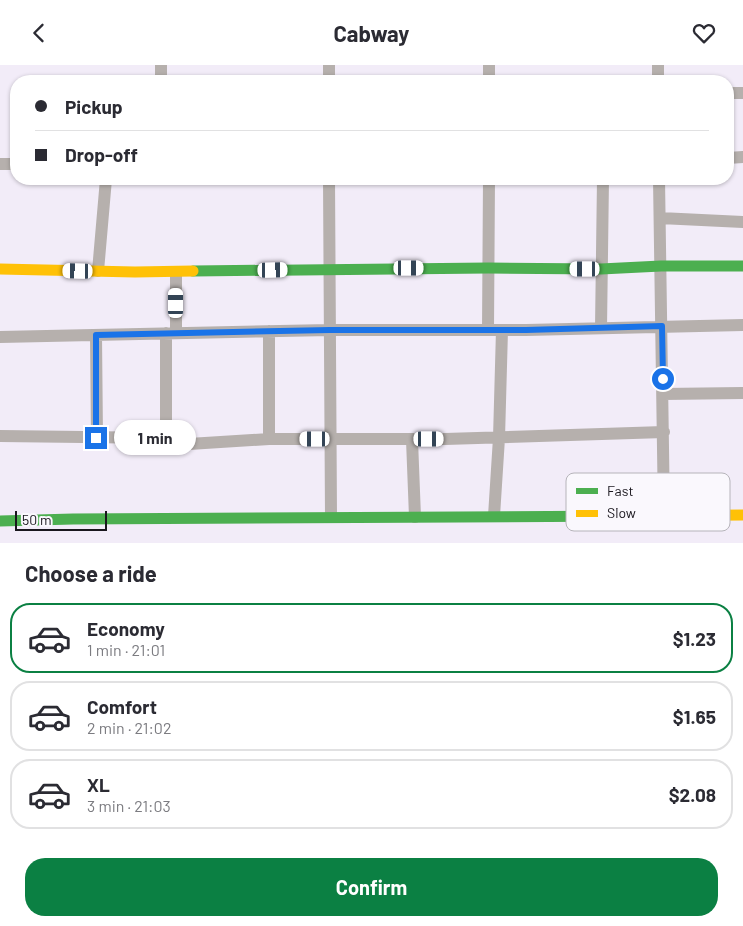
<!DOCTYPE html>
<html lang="en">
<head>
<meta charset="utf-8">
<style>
	:root { --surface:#fff; --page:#f2f2f3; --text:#2b2b33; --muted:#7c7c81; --line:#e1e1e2; --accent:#0b8043 }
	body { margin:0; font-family:Barlow,sans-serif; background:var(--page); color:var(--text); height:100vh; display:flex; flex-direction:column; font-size:19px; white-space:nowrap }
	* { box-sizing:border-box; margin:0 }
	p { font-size:16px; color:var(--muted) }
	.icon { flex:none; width:28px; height:28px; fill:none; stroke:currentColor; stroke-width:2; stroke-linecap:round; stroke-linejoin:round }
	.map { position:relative; height:478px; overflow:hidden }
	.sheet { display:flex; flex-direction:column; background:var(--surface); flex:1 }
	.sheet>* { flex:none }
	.banner { position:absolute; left:10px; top:10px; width:724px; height:110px; border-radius:20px; box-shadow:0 1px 4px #0004; display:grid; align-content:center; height:110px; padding:0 25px; background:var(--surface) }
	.scale { position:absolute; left:15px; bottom:12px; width:92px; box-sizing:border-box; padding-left:5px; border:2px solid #19161d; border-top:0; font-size:14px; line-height:18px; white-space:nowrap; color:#19161d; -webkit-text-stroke:4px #faf8fd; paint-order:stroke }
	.end { position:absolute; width:22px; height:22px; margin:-11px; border:6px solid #1a73e8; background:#fff; box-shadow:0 0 0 2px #fff }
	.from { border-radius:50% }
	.bubble { position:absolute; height:35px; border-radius:18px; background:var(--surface); box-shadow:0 1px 4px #0004; font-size:16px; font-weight:700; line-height:35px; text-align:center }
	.car { position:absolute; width:15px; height:30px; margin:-15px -8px; border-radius:6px; box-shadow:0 0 4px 1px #0007; background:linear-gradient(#fff 24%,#345 0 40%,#fff 0 76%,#345 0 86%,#fff 0) }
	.banner b { display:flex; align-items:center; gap:18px; height:48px; font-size:19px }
	.banner b+b { border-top:1px solid var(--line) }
	.banner i { width:12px; height:12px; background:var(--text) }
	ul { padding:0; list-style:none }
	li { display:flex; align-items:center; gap:15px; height:70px; margin:0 10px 8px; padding:0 15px; border:2px solid var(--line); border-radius:20px }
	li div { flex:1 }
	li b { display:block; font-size:19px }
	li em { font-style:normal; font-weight:700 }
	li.current { border-color:var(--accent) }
	li>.icon { width:45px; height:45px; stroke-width:1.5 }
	h2 { padding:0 25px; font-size:22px; line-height:60px }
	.action { display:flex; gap:10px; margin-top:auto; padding:10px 25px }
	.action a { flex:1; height:58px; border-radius:20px; background:var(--accent); color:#fff; font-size:20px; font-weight:700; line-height:58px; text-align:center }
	header { display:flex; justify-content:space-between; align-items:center; height:65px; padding:0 25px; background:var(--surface); font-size:22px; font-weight:700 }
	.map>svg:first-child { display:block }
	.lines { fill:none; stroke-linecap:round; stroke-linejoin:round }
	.street { stroke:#b6b0ad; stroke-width:12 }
	.fast { stroke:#4caf50; stroke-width:11 }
	.slow { stroke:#ffc107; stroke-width:11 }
	.route { stroke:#1a73e8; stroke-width:6 }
	.key { fill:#faf8fd; stroke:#b6b4ba; stroke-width:1 }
	.key-label { font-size:14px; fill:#19161d }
</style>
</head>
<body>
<header><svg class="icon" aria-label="back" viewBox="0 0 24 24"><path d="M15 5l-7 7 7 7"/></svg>Cabway<svg class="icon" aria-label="heart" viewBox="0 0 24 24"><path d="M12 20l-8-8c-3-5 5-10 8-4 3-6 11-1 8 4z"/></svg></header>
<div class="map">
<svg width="743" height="479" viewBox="0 0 743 479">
	<rect width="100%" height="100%" fill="#f2ecf8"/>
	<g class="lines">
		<path class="street" d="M161,0v16
			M489,0v16
			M658,0v16
			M329,16v-16
			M728,28h15
			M728,93l15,-1
			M0,99h16
			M329,114l2,338
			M659,114l5,336
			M660,153l83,4
			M98,206l8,-92
			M601,263l2,-149
			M488,265l1,-151
			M176,268v-61
			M96,270l1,103
			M0,272l330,-7h196l217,-5
			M663,329l80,-1
			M0,371l166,2 23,6 80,-5h176l219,-7
			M166,373v-105
			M269,374v-108
			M412,375l3,77
			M494,451l5,-78 3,-108"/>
		<path class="fast" d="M193,206l295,-3 113,1 60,-3h82
			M0,456l73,-2 556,-3"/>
		<path class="slow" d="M0,204l135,3 58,-1
			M629,451l114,-1"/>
	</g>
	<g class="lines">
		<path class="route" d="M96,373v-103l234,-5h196l136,-4 1,53"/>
	</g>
	<rect x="566" y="408" width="164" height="58" rx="8" class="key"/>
	<rect x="576" y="423" width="22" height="6" fill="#4caf50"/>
	<rect x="576" y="445" width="22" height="7" fill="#ffc107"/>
	<g class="key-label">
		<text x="607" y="431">Fast</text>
		<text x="607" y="453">Slow</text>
	</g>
</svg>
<div class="scale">50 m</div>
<i class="end from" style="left:663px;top:314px"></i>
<i class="end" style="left:96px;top:373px"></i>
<div class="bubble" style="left:114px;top:355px;width:82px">1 min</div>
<i class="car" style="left:409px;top:203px;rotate:90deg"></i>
<i class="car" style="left:585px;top:204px;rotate:270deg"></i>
<i class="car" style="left:273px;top:205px;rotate:89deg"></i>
<i class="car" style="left:78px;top:206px;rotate:271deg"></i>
<i class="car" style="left:176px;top:238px;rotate:0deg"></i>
<i class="car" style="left:315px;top:374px;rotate:270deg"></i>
<i class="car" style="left:429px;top:374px;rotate:90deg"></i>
<div class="banner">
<b><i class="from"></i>Pickup</b>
<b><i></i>Drop-off</b>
</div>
</div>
<section class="sheet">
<h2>Choose a ride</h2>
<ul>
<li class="current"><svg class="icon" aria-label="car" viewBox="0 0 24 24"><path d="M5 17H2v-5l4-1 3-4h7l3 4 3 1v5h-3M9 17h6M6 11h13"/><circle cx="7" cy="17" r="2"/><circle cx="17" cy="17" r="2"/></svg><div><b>Economy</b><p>1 min · 21:01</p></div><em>$1.23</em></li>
<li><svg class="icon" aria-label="car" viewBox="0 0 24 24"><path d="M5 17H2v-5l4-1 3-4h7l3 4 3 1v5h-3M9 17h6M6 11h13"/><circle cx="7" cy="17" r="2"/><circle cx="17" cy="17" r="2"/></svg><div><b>Comfort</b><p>2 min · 21:02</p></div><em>$1.65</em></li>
<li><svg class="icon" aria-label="car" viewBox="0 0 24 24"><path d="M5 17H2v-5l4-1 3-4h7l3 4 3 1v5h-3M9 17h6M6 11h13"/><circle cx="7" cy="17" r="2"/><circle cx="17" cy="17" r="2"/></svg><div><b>XL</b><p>3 min · 21:03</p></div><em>$2.08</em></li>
</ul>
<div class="action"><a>Confirm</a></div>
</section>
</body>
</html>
